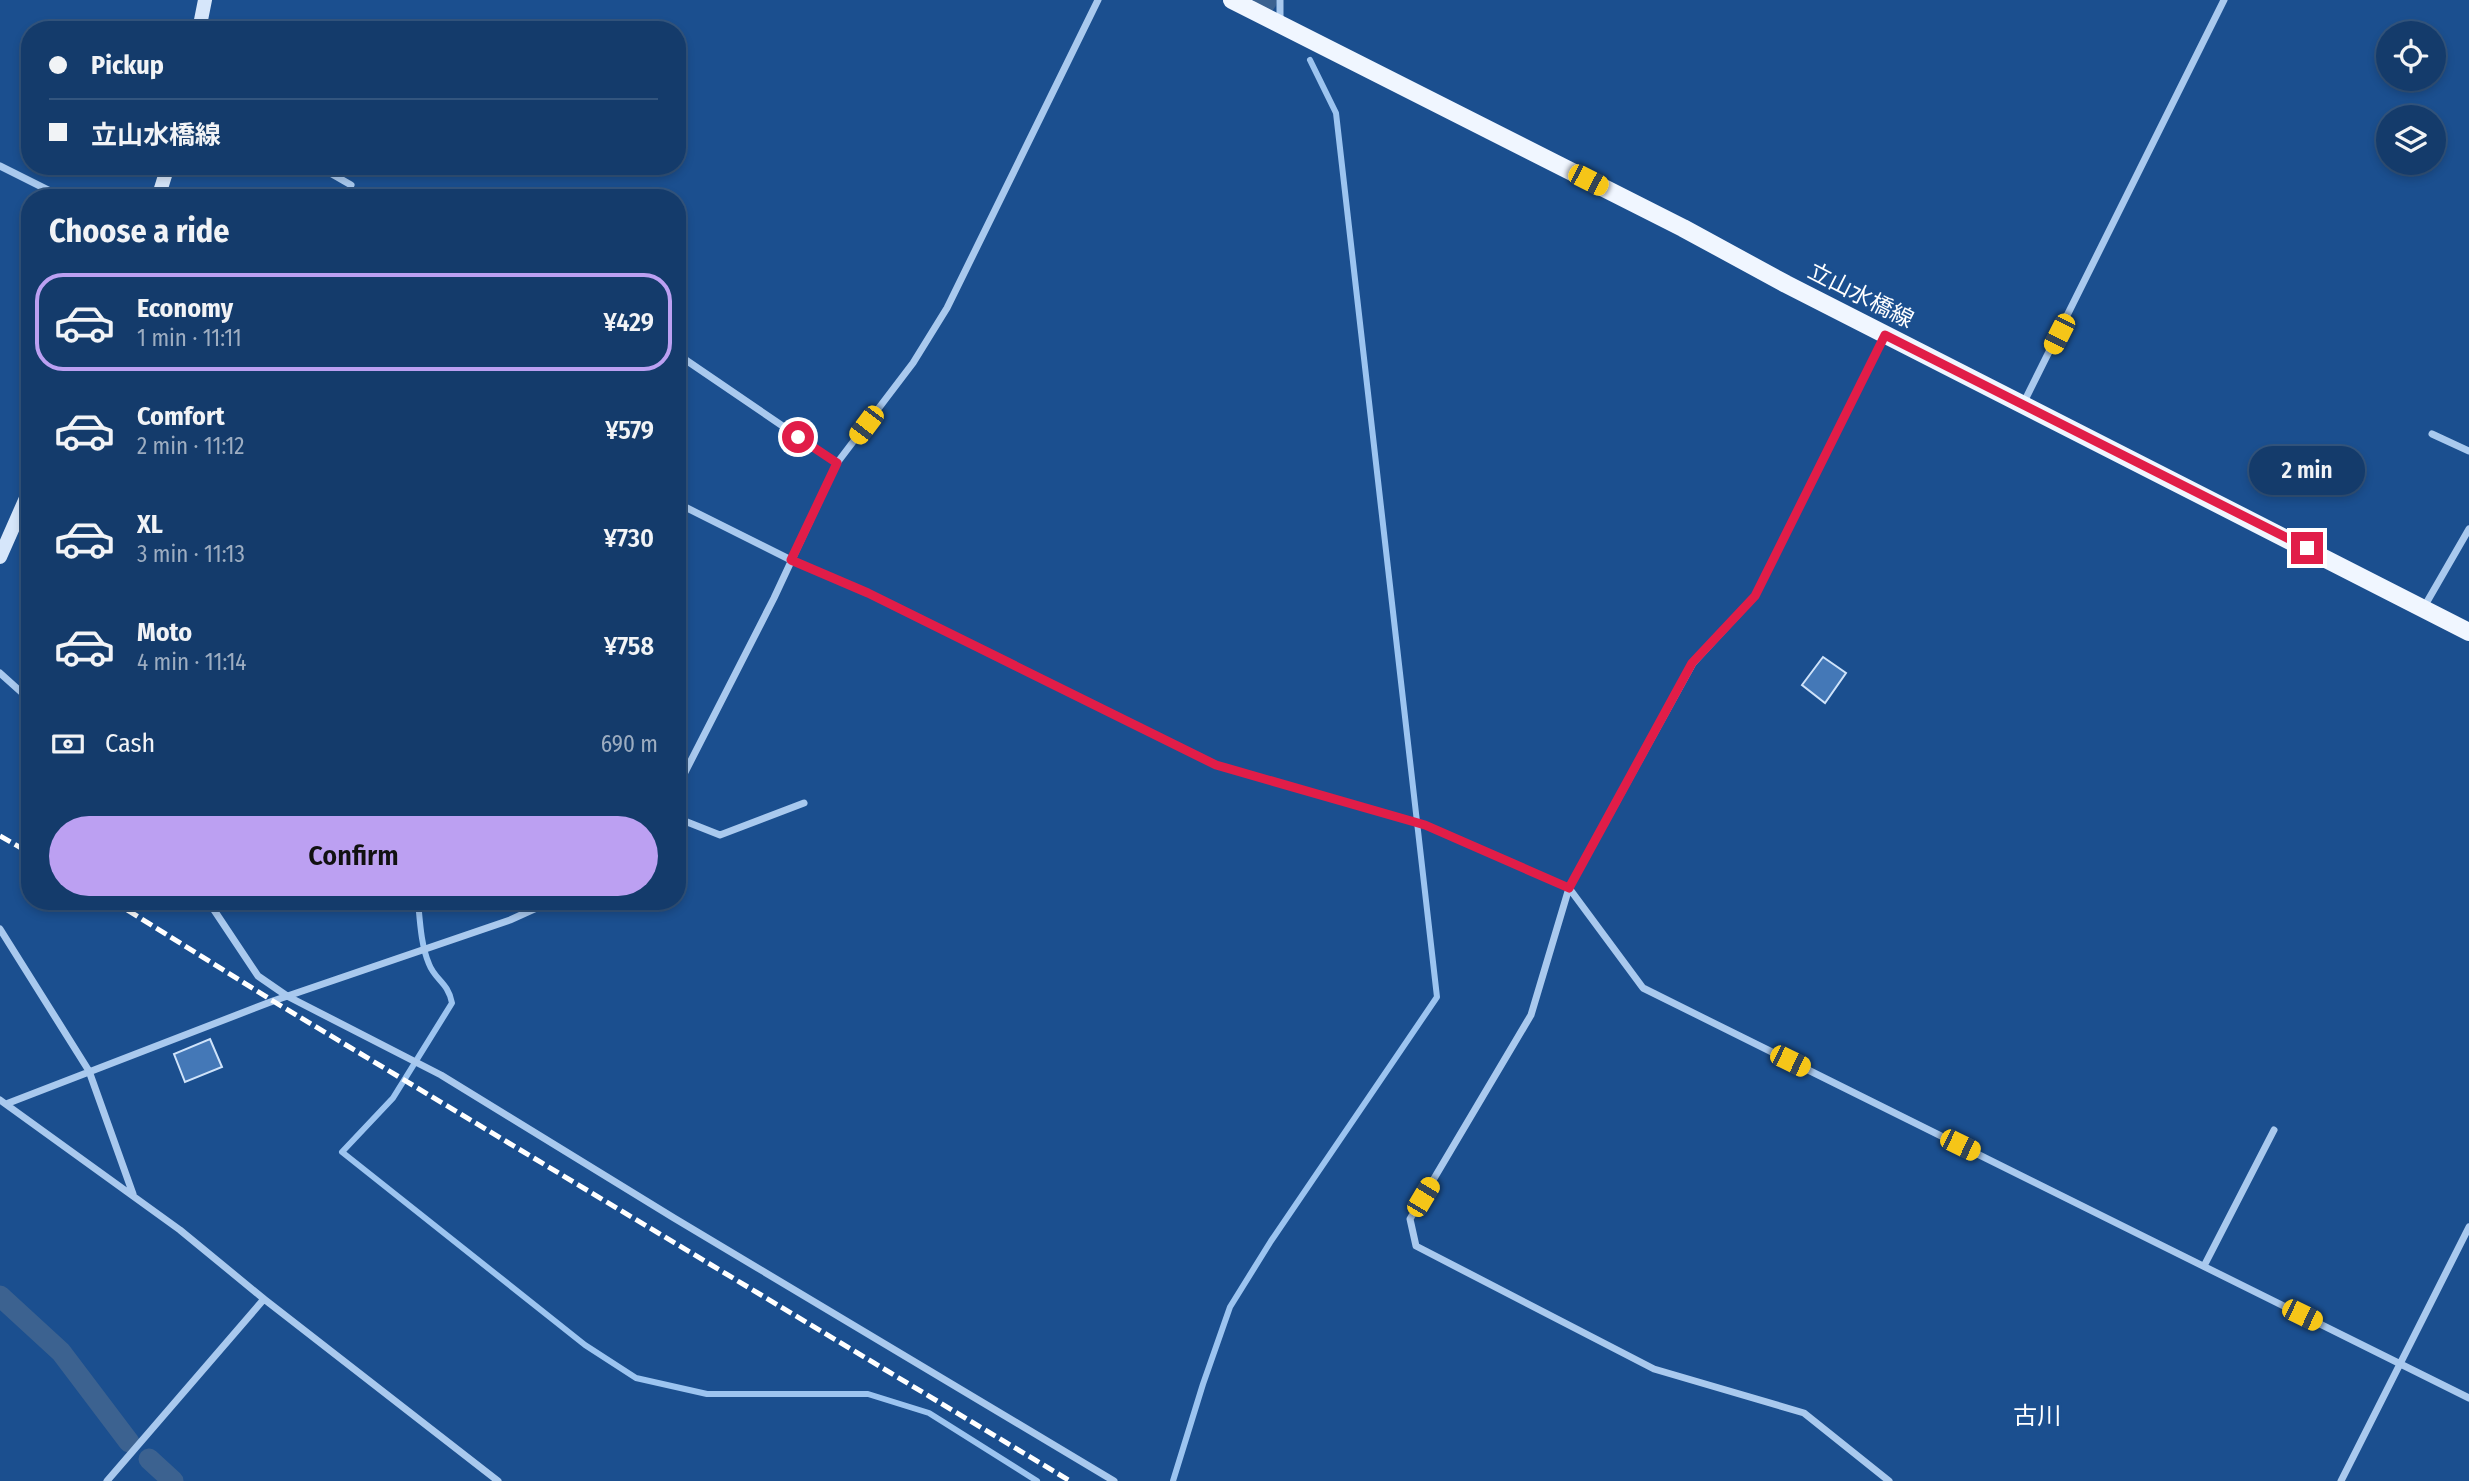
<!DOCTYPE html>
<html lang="en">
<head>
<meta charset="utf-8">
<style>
	:root { --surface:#143b6b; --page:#214673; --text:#f1f3f6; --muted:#9dadc1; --line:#33557e; --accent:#bca0f2 }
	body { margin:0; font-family:"Fira Sans Condensed","Noto Sans JP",sans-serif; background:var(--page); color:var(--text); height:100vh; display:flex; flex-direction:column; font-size:26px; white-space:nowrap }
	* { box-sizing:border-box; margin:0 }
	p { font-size:23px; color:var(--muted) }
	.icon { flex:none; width:38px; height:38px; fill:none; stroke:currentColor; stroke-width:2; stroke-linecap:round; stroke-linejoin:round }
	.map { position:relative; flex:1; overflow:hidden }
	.details { position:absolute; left:21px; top:189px; width:665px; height:721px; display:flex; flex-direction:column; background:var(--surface); border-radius:28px; box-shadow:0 4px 10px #0003,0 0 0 2px var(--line) }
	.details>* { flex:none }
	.banner { position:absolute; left:21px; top:21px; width:665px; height:154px; border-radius:28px; box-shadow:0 4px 10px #0003,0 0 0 2px var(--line); display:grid; align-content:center; height:154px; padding:0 28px; background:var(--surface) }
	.buttons { position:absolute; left:2376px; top:21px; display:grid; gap:14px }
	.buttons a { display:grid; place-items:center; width:70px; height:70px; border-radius:50%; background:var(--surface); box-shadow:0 4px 10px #0003,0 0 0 2px var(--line); font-size:35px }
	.end { position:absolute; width:32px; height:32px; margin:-16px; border:9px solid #e11d48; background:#fff; box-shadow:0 0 0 4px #fff }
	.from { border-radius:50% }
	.bubble { position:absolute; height:49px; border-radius:24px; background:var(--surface); box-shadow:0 4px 10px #0003,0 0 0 2px var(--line); font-size:23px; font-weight:600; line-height:49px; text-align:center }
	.car { position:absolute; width:21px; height:42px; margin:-21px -10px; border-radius:9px; box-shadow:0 0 5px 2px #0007; background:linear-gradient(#f5c518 24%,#345 0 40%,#f5c518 0 76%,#345 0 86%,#f5c518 0) }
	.banner b { display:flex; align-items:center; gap:24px; height:66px; font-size:26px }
	.banner b+b { border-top:2px solid var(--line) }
	.banner i { width:18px; height:18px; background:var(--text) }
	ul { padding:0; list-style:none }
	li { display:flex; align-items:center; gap:21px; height:98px; margin:0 14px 10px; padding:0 14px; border:4px solid transparent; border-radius:28px }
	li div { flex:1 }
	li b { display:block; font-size:26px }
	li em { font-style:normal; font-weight:600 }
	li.current { border-color:var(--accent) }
	li>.icon { width:63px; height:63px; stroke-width:1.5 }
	h2 { padding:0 28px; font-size:32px; line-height:84px }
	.pay { display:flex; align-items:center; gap:18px; height:77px; padding:0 28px; font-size:26px }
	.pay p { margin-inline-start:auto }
	.primary-button { display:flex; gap:14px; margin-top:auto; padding:14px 28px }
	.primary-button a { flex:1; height:80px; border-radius:42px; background:var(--accent); color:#111; font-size:28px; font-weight:600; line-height:80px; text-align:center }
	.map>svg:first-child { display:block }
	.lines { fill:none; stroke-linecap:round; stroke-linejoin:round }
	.stream { stroke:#9cc4f0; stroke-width:6 }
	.canal { stroke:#3c6290; stroke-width:21 }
	.building { fill:#4478b7; stroke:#cfe3fa; stroke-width:2 }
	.minor { stroke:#a9c9ee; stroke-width:7 }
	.secondary { stroke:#d6e6fa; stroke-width:14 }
	.primary { stroke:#f0f6ff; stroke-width:18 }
	.rail { stroke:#fff; stroke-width:5; stroke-dasharray:12 5; stroke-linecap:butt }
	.route { stroke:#e11d48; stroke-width:9 }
	.labels { text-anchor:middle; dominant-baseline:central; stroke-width:6; stroke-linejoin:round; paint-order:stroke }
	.street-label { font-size:23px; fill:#fff; stroke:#1b4f8f }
	.neighbourhood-label { font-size:24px; fill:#fff; stroke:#1b4f8f }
</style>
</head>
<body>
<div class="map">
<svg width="2469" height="1481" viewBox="0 0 2469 1481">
	<rect width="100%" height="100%" fill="#1b4f8f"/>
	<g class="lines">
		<path class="stream" d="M418,901c2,21 3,44 11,63 6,16 19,18 23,39l-59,95 -51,54 243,193 51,33 71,16h161l61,19 108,68
			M1173,1481l30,-97 27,-77 41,-66 166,-244 -101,-884 -26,-53"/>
		<path class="canal" d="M1264,0l2,2
			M0,1296l61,56 68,90
			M149,1459l24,22"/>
	</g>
	<path class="building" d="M1823,657l23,16 -21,30 -23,-18z
		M210,1039l12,28 -37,15 -11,-28z"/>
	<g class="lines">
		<path class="minor" d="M1280,23v-23
			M0,166l64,32
			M318,166l33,19
			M1885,335l-130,261 -62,67 -124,225 -38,127 -121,204 6,27 238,123 150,44 85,68
			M677,354l160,109
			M2023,404l201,-404
			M2432,434l37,17
			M677,503l114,57 77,33 348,172 209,60 144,63 74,100 826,410
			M2424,607l45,-78
			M0,673l30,27
			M677,788l97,-190 63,-135 76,-100 34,-55 151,-308
			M677,818l43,17 84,-32
			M208,901l50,75 29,20 154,79 233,143 440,263
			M0,929l89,142 44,123
			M0,1100l180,130 84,69 234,182
			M6,1104l267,-103 237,-81 42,-19
			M2204,1266l70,-136
			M107,1481l157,-182
			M2341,1481l128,-254"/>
		<path class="secondary" d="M199,30l6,-30
			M158,198l10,-32
			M0,557l30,-68"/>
		<path class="primary" d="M1232,0l451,228 103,56 683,348"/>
		<path class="rail" d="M0,836l30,17
			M113,901l160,100 797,480"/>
	</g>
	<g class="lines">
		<path class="route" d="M798,437l39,26 -46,97 77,33 348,172 209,60 144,63 123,-225 63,-67 130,-261 422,213"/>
	</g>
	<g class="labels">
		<g class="street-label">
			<text transform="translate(1861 295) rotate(27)">立山水橋線</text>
		</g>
		<g class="neighbourhood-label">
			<text x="2037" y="1416">古川</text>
		</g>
	</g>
</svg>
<div class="buttons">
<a><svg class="icon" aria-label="locate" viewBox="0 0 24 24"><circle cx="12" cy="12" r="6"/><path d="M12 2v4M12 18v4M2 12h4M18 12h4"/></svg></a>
<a><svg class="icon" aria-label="layers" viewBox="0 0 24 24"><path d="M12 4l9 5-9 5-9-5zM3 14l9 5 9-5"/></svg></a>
</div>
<i class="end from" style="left:798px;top:437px"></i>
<i class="end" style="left:2307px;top:548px"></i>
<div class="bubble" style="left:2249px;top:446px;width:116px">2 min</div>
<i class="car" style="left:1588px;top:180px;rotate:117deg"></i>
<i class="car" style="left:2059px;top:334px;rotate:207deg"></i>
<i class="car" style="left:866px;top:425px;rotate:217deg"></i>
<i class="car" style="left:1790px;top:1061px;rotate:116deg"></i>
<i class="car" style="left:1960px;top:1145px;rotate:116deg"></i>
<i class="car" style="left:1423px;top:1197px;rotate:31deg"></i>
<i class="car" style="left:2302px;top:1315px;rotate:116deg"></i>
<div class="banner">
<b><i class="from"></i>Pickup</b>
<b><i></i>立山水橋線</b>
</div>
<section class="details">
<h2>Choose a ride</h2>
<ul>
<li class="current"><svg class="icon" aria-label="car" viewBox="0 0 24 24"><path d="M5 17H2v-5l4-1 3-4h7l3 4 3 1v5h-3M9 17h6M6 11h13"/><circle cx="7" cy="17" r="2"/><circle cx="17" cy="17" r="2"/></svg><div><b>Economy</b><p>1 min · 11:11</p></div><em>¥429</em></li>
<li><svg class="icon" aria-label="car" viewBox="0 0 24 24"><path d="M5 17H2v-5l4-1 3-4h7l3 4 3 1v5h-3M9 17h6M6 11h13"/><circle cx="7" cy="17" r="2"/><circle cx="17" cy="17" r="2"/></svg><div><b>Comfort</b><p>2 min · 11:12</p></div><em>¥579</em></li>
<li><svg class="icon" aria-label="car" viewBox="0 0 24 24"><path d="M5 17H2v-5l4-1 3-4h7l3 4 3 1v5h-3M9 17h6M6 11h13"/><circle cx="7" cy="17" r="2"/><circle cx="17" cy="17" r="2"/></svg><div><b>XL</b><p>3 min · 11:13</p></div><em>¥730</em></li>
<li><svg class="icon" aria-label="car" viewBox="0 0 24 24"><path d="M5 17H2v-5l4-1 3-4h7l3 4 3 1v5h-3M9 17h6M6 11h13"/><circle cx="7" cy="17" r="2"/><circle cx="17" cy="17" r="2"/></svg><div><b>Moto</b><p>4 min · 11:14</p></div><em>¥758</em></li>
</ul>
<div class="pay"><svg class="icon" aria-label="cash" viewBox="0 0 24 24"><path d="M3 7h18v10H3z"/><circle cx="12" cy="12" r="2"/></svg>Cash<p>690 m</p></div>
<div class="primary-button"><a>Confirm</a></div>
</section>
</div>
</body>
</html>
